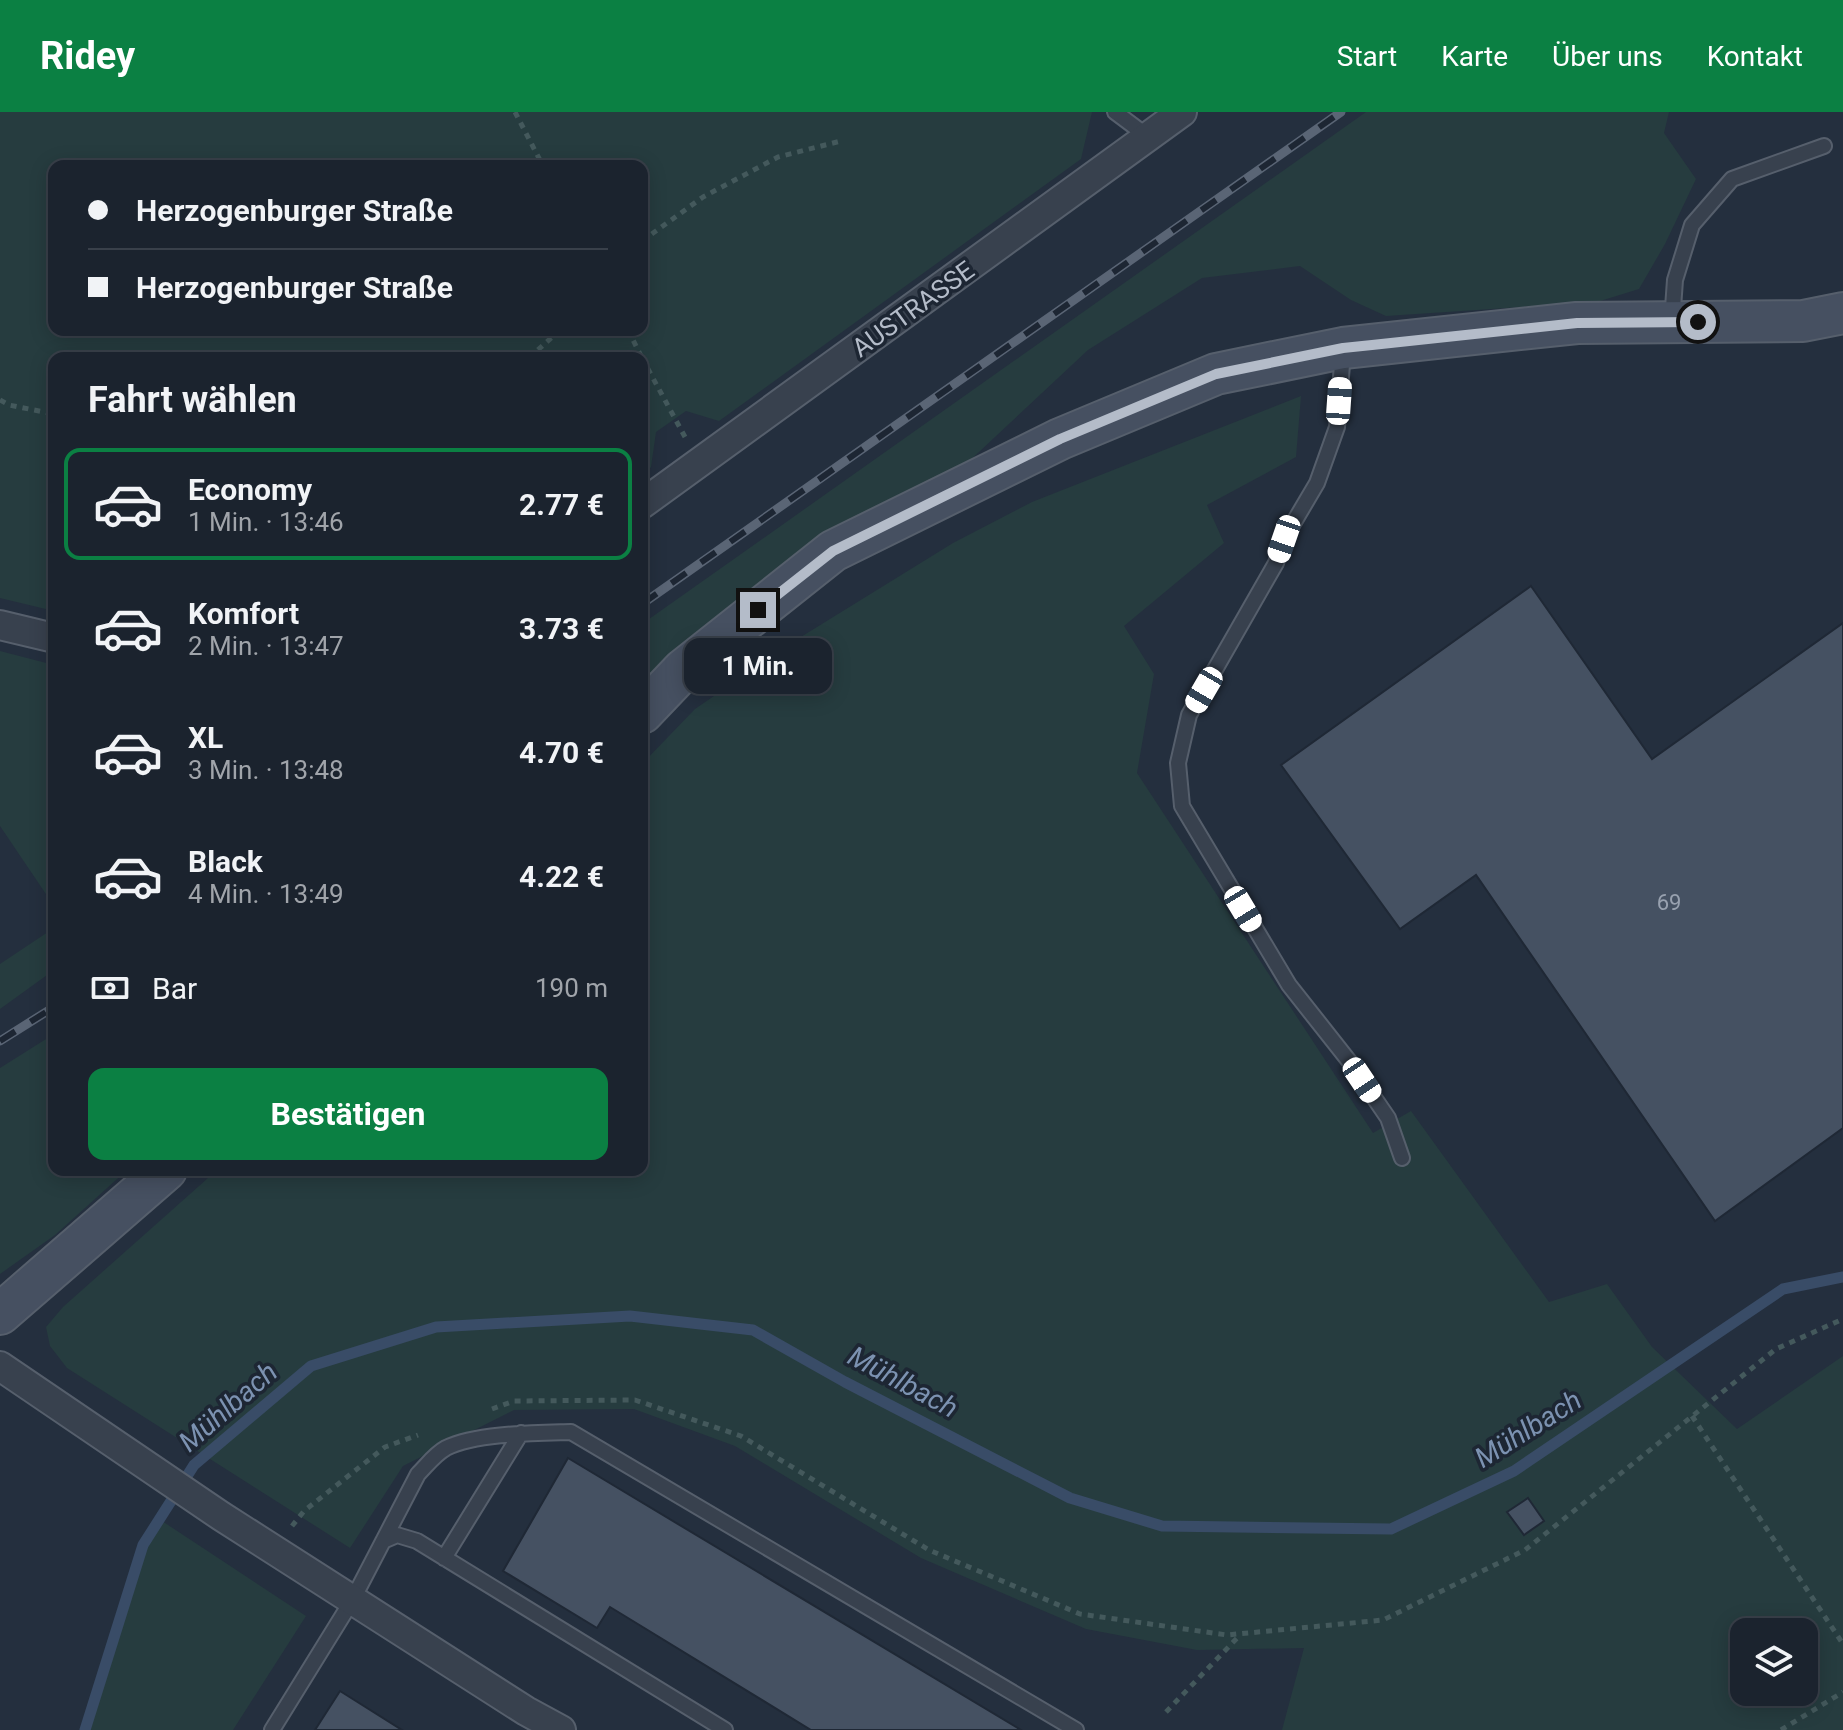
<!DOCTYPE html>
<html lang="de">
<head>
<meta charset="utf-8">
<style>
	:root { --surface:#1b232e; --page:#242b36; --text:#f1f3f6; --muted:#a0a4aa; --line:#39404a; --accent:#0b8043 }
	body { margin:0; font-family:Roboto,sans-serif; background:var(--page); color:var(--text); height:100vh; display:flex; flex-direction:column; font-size:30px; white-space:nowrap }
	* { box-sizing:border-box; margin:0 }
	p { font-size:26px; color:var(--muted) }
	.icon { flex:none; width:44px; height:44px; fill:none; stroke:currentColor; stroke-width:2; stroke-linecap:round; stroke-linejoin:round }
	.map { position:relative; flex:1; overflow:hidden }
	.panel { position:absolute; left:48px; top:240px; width:600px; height:824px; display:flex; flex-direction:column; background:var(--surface); border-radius:16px; box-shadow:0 4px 20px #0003,0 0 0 2px var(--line) }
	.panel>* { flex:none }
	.banner { position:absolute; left:48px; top:48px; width:600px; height:176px; border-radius:16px; box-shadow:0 4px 20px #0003,0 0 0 2px var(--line); display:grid; align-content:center; height:176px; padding:0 40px; background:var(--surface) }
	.fabs { position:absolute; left:1730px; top:1506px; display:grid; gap:16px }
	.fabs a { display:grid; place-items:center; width:88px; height:88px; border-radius:16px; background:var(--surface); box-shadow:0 4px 20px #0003,0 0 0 2px var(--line); font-size:40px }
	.end { position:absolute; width:36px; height:36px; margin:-18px; border:10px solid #b4bcc9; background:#111; box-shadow:0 0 0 4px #111 }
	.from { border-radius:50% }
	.bubble { position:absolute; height:56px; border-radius:16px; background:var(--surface); box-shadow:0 4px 20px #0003,0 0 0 2px var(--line); font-size:26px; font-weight:700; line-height:56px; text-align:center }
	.car { position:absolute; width:24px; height:48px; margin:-24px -12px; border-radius:10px; box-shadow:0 0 6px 2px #0007; background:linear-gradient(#fff 24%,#345 0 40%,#fff 0 76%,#345 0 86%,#fff 0) }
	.banner b { display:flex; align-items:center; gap:28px; height:76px; font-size:30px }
	.banner b+b { border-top:2px solid var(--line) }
	.banner i { width:20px; height:20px; background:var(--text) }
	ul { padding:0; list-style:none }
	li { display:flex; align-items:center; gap:24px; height:112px; margin:0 16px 12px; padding:0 24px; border:4px solid transparent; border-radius:16px }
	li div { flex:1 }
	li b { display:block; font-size:30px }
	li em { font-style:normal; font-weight:700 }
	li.on { border-color:var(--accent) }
	li>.icon { width:72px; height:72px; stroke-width:1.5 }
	h2 { padding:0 40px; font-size:36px; line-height:96px }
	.pay { display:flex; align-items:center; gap:20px; height:88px; padding:0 40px; font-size:30px }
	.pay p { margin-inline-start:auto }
	.button { display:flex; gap:16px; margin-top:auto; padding:16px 40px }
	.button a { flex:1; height:92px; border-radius:16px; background:var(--accent); color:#fff; font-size:32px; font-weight:700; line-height:92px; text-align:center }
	header { display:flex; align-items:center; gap:48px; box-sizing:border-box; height:112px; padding:0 40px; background:var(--accent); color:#fff }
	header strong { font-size:38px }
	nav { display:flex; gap:44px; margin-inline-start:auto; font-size:28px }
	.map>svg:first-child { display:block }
	.green { fill:#263c3f; fill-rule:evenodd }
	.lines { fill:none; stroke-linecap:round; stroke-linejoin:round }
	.stream { stroke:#394c67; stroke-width:11 }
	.building { fill:#455162; stroke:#1f2835; stroke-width:2 }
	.lane-casing { stroke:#565f6c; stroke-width:18 }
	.street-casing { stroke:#565f6c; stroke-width:32 }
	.secondary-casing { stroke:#565f6c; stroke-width:44 }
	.path { stroke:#44595c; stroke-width:5; stroke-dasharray:6 6; stroke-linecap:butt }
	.lane { stroke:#38414e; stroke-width:14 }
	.street { stroke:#38414e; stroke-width:28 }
	.secondary { stroke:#465061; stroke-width:40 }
	.rail-casing { stroke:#5a6575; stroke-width:9 }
	.rail { stroke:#1d2633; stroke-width:6; stroke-dasharray:18; stroke-linecap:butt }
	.route { stroke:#b4bcc9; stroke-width:10 }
	.labels { text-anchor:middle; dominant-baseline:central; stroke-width:7; stroke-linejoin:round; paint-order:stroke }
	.number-label { font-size:22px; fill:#98a1af }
	.street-label { font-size:26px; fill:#b4bcc9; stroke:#1d2633 }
	.water-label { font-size:28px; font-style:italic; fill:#7c92b1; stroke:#1d2633 }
</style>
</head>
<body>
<header>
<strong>Ridey</strong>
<nav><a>Start</a><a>Karte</a><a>Über uns</a><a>Kontakt</a></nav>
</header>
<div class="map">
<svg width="1843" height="1618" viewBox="0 0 1843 1618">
	<rect width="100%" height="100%" fill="#242f3e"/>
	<path class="green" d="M0,0h1092l-11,47 -362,262 -33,-10 -30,21 -5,35 -9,10v-119h-588v253l-54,-13zM54,54h588v164h-588z
		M1366,0h303l-5,21 32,46 -31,65 -26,45 -42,13 -211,14 -35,-16 -51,-34 -98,12 -114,72 -124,116 -211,126 -111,88v-56z
		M1301,284l-5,61 -89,48 17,38 -100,83 30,48 -17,99 236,360 38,-22 138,191 58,-18 45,63 85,82 106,-73v374h-561l22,-82 -107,2 -111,-21 -165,-71 -186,-112 -101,-37 -120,1 -111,56 -53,82 -283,-180 -17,-22 -4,-19 17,-20 154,-137h425v-406l53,-55 101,-69 157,-97 79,-41zM1744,1520h60v60h-60z
		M0,539l54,14v241l-54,-80z
		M54,816v42l-54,39v-45z
		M54,922v136h73l-72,65 -55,39v-206z
		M159,1407l147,97 -73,114h-148l58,-185z"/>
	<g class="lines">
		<path class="stream" d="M85,1618l58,-185 51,-80 117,-99 125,-39 194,-11 123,14 92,52 225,116 92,28 229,3 123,-58 269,-182 60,-12"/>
	</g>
	<path class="building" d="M1531,474l121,173 191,-136v505l-128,93 -239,-346 -76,54 -119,-164z
		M568,1346l453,272h-210l-201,-123 -13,21 -94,-57z
		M1528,1386l16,23 -20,14 -17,-23z
		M340,1579l62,39h-87z"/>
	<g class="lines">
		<g class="lane-casing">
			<path id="lane" d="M1115,0l32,24
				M1672,210l3,-42 17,-55 40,-46 92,-33
				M1343,240l-6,75 -20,56 -33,56 -8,24 -87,152 -11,48 4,43 107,179 60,76 39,57 14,40
				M383,1429l14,-6 20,6 308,189
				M444,1446l77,-125
				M272,1618l81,-131 65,-125c9,-9 17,-20 28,-26 30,-15 91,-15 125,-16l505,298"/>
		</g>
		<g class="street-casing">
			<path id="street" d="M642,392l540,-392
				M0,513l54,13
				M0,1254l221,150 305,195 35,19"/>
		</g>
		<g class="secondary-casing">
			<path id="secondary" d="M642,601l41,-43 150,-119 227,-112 156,-65 127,-26 234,-25 226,-2 40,-8
				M0,1202l166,-144"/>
		</g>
		<path class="path" d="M515,0l28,54
			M642,129l61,-44 75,-40 63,-16
			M628,218l14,28
			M529,246l31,-28
			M642,246l43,79
			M0,288l9,5 45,9
			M492,1297l22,-8 121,-1 106,36 188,114 151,64 147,21 156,-15 142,-70 251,-201 67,-30
			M1692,1304l151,228
			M292,1414l12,-15 81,-64 33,-12
			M1166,1600l74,-77
			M1781,1618l62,-38"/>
		<use href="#lane" class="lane"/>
		<use href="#street" class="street"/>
		<use href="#secondary" class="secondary"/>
		<g class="rail-casing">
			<path id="rail" d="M642,492l699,-492
				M0,929l54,-34"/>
		</g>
		<use href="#rail" class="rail"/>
	</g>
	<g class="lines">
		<path class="route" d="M758,498l75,-59 227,-112 156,-65 127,-26 29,-3 205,-22 121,-1"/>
	</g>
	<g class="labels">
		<g class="number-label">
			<text x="1669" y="790">69</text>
		</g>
		<g class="street-label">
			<text transform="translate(913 197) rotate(-36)">AUSTRASSE</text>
		</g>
		<g class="water-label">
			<text transform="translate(903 1270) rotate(28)">Mühlbach</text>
			<text transform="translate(228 1295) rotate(-41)">Mühlbach</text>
			<text transform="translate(1528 1317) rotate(-32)">Mühlbach</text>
		</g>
	</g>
</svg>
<div class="fabs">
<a><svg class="icon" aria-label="layers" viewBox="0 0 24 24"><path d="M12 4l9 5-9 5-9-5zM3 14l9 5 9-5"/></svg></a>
</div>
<i class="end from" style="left:1698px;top:210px"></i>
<i class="end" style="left:758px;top:498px"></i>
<div class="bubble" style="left:684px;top:526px;width:148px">1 Min.</div>
<i class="car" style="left:1339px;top:289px;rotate:4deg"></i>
<i class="car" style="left:1284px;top:427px;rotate:199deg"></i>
<i class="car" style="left:1204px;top:578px;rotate:210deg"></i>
<i class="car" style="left:1243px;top:797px;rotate:149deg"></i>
<i class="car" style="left:1362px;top:968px;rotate:146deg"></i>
<div class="banner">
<b><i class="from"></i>Herzogenburger Straße</b>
<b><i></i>Herzogenburger Straße</b>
</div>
<section class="panel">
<h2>Fahrt wählen</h2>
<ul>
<li class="on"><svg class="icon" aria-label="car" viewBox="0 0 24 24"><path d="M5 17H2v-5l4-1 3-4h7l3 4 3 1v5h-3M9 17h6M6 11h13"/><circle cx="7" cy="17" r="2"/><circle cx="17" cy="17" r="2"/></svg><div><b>Economy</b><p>1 Min. · 13:46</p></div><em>2.77 €</em></li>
<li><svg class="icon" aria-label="car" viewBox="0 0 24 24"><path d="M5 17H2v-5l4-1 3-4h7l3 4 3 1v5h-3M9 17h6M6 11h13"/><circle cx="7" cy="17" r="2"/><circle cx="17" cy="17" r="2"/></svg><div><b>Komfort</b><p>2 Min. · 13:47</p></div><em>3.73 €</em></li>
<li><svg class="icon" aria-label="car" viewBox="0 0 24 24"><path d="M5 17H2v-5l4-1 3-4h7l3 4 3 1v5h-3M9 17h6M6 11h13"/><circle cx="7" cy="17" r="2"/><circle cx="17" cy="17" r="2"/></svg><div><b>XL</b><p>3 Min. · 13:48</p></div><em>4.70 €</em></li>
<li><svg class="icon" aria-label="car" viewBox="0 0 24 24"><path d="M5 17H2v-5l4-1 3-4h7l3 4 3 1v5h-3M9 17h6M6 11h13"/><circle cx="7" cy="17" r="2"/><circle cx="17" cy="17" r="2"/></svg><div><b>Black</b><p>4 Min. · 13:49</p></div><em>4.22 €</em></li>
</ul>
<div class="pay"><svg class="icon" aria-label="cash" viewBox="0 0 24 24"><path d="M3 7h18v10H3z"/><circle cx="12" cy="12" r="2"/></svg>Bar<p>190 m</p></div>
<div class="button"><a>Bestätigen</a></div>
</section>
</div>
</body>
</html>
